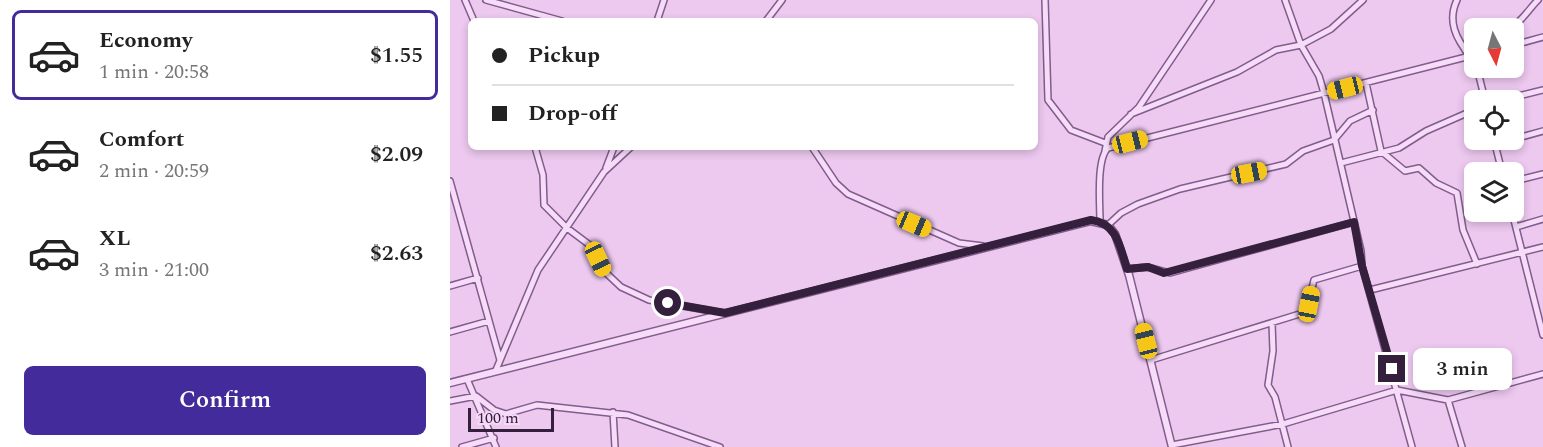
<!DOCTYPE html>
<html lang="en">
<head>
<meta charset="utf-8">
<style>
	:root { --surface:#fff; --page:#f6f6f6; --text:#222; --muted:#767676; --line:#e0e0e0; --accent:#442b9c }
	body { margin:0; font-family:Spectral,serif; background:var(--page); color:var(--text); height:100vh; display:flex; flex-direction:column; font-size:22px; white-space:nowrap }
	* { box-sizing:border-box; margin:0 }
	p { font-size:20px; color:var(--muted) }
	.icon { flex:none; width:33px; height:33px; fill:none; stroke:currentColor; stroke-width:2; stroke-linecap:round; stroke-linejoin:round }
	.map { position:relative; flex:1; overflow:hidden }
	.sheet { display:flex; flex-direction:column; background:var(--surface); width:450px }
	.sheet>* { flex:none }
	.top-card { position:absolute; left:18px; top:18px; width:570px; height:132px; border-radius:9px; box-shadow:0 3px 9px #0003; display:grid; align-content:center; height:132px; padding:0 24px; background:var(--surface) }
	.needle { width:39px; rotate:174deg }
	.controls { position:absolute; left:1014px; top:18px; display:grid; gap:12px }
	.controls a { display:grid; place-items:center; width:60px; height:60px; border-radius:9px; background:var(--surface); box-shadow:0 3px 9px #0003; font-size:30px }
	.scale { position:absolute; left:18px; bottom:15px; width:86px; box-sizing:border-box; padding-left:6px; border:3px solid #34203c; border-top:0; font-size:16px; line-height:21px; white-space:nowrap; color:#34203c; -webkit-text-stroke:4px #f5d8f7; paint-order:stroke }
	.end { position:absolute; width:27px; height:27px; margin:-14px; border:8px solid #34203c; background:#fff; box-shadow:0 0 0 3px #fff }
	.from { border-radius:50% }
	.bubble { position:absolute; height:42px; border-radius:9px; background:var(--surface); box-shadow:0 3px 9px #0003; font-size:20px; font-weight:600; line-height:42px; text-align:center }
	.car { position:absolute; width:18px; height:36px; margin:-18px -9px; border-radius:8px; box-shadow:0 0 4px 2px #0007; background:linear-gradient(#f5c518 24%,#345 0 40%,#f5c518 0 76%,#345 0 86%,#f5c518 0) }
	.top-card b { display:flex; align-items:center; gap:21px; height:57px; font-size:22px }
	.top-card b+b { border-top:2px solid var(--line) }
	.top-card i { width:15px; height:15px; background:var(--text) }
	ul { padding:10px 0 0; list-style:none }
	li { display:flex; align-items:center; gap:18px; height:90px; margin:0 12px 9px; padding:0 12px; border:3px solid transparent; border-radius:9px }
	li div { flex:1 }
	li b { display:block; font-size:22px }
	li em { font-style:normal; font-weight:600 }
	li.on { border-color:var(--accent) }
	li>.icon { width:54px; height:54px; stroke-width:1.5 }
	.primary-button { display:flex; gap:12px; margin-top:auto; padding:12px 24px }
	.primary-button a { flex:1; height:69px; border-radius:9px; background:var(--accent); color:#fff; font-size:24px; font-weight:600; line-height:69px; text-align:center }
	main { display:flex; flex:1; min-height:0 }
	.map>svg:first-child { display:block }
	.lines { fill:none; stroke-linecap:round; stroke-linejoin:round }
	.minor-casing { stroke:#815c8c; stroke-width:8 }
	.tertiary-casing { stroke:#815c8c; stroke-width:9 }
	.minor { stroke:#f7dcfa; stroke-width:5 }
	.tertiary { stroke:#f7dcfa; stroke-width:6 }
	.route { stroke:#34203c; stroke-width:8 }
</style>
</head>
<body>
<main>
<section class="sheet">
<ul>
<li class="on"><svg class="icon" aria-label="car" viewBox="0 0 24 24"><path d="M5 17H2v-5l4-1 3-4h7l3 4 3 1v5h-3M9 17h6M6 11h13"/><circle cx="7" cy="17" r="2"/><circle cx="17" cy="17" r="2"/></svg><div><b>Economy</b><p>1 min · 20:58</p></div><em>$1.55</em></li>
<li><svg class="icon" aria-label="car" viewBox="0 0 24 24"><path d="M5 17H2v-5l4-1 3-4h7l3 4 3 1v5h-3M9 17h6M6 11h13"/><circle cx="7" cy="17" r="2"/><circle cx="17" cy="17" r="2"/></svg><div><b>Comfort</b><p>2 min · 20:59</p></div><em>$2.09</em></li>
<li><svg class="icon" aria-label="car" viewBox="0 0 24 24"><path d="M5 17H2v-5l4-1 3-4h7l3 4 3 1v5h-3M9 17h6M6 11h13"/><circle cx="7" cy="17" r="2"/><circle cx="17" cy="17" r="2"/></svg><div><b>XL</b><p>3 min · 21:00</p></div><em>$2.63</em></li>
</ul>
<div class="primary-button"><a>Confirm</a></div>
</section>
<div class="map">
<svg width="1093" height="447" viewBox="0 0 1093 447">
	<rect width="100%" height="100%" fill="#edc8ef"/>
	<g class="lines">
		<g class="minor-casing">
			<path id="minor" d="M15,0l9,21
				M36,0l76,21
				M595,0l3,100 23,30 34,13
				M835,0l16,45 18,31 5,17 37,158 1,15 50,181
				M1007,0c-10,21 -1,39 13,56
				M207,21l7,-21
				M316,21l16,-21
				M1059,28c12,-5 19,-18 29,-28
				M1064,45l29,-8
				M1015,50l9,-5
				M1027,68l8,32
				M916,83l15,68 24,20 14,-3 17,15 21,10 6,37 14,34
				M1052,100l41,-10
				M681,114l106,-42 39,-22 25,-5 30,-16 32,-29
				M1064,139l29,-8
				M1044,140l8,32
				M1045,143l15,-3
				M85,147l8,28 1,30 23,23 24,18 13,25 17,16 28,13 74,13
				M362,147l24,36 12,11 111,49 24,3
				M655,151l3,-14 31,-30 72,-107
				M891,163l58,-15 27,-17 48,-21
				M156,168l8,-21
				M0,181l50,179
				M1064,181l29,-7
				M1062,212l31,123
				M650,221c0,-16 -4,-62 8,-73l366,-93
				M658,225l13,-12 17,-9 42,-15 106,-25 17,-13 31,-11 16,-19 23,-11
				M1066,227l27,-8
				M677,269l21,-2 22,6 184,-51
				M0,286l28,-8
				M920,290l173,-43
				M822,323l1,28 -5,34 7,12 13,50
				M0,332l39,-11
				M701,360l155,-48 8,-32 48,-14
				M46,370l42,-100 66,-98 27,-25
				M17,379l29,68
				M998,400l14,47
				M0,401l26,-5 18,14 12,4 31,-9 91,10 92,32
				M163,412l2,35
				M722,445l111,-21 114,-34 51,10 95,-26
				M12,447l32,-9"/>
		</g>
		<g class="tertiary-casing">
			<path id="tertiary" d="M0,383l641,-162 17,4 7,9 14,41 43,172"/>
		</g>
		<use href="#minor" class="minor"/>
		<use href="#tertiary" class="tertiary"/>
	</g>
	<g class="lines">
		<path class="route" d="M218,303l57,10 366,-93c26,3 29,27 36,49l21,-2 16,6 190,-51 8,44 30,103"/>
	</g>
</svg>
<div class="controls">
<a><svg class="needle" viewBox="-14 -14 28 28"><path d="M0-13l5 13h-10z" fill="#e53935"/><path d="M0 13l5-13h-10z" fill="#767676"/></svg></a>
<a><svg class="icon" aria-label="locate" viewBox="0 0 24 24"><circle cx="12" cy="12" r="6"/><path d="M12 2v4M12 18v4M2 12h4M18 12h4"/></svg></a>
<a><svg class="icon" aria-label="layers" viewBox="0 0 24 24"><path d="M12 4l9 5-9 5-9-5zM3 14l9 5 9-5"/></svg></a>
</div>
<div class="scale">100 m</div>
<i class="end from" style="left:218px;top:303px"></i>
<i class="end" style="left:942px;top:369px"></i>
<div class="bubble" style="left:963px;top:348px;width:99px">3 min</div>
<i class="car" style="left:895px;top:88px;rotate:256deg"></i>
<i class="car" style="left:680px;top:142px;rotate:76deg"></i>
<i class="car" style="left:799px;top:173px;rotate:79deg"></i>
<i class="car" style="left:464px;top:224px;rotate:113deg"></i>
<i class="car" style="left:148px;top:259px;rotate:155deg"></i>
<i class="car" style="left:859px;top:304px;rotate:11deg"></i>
<i class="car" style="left:696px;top:341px;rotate:346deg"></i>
<div class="top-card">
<b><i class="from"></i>Pickup</b>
<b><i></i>Drop-off</b>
</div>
</div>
</main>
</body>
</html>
